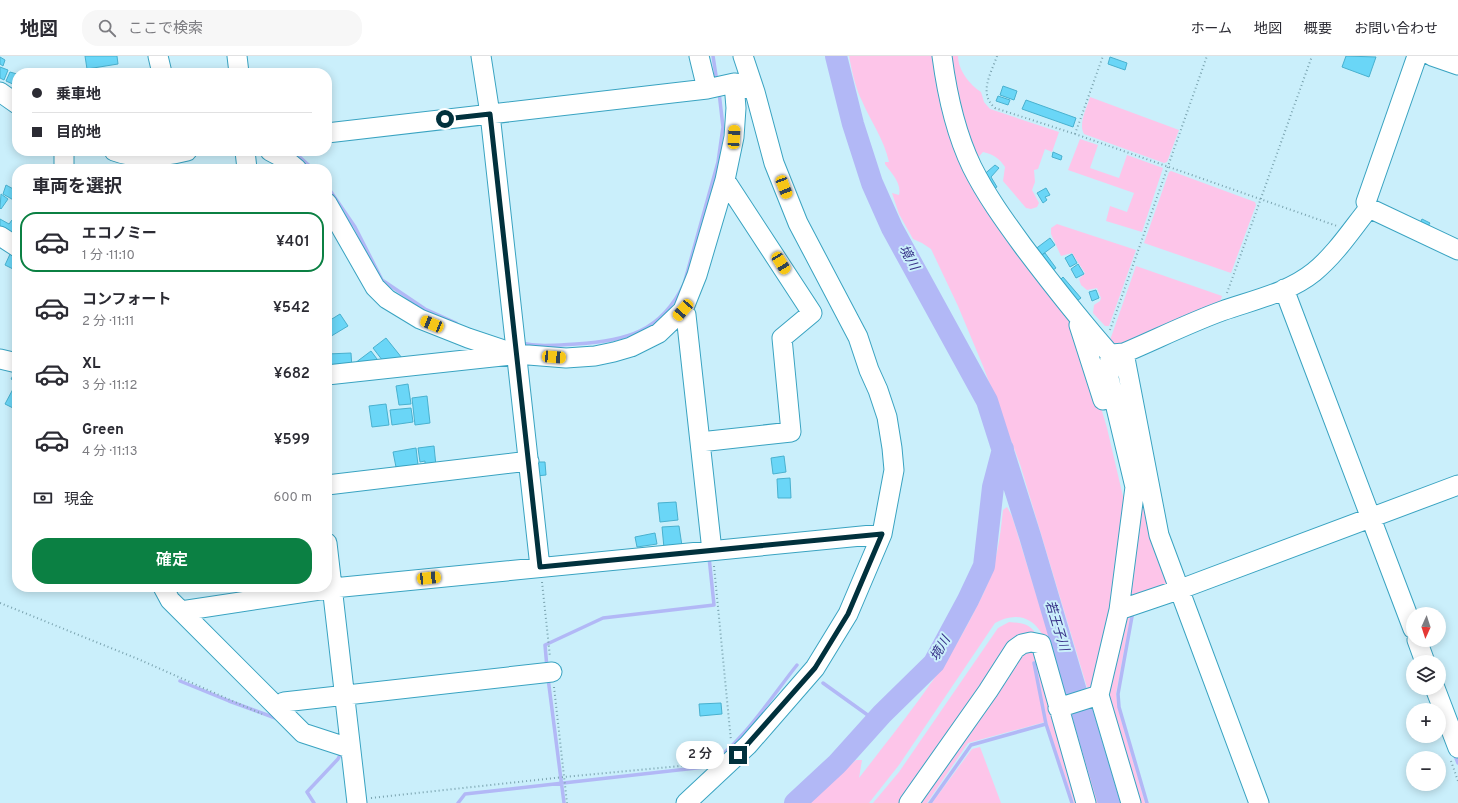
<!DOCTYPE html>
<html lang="ja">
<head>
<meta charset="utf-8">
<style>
	:root { --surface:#fff; --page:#f7f7f7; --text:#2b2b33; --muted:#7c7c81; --line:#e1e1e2; --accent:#0b8043 }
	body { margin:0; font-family:Overpass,"Noto Sans JP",sans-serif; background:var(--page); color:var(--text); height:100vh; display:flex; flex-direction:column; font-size:15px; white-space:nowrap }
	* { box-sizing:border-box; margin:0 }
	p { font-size:13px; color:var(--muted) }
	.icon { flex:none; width:22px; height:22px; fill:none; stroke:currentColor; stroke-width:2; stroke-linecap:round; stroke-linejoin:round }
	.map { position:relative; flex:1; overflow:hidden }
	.sheet { position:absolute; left:12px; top:108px; width:320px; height:428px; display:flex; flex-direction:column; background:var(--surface); border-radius:16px; box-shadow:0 2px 10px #0003 }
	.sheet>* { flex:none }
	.top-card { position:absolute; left:12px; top:12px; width:320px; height:88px; border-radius:16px; box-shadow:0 2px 10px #0003; display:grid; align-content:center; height:88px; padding:0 20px; background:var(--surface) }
	.needle { width:26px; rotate:183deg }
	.buttons { position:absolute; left:1406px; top:551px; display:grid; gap:8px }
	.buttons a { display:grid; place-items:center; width:40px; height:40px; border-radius:50%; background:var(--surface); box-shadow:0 2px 10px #0003; font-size:20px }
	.end { position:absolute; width:18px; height:18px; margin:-9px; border:5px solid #01313d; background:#fff; box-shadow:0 0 0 2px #fff }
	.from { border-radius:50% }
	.bubble { position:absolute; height:28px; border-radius:14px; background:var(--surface); box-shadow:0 2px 10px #0003; font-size:13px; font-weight:600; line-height:28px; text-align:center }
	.car { position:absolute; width:12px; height:24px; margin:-12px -6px; border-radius:5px; box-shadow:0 0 3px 1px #0007; background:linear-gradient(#f5c518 24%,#345 0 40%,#f5c518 0 76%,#345 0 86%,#f5c518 0) }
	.top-card b { display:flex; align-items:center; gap:14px; height:38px; font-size:15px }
	.top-card b+b { border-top:1px solid var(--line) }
	.top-card i { width:10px; height:10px; background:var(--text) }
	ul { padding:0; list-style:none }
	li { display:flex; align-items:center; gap:12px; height:60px; margin:0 8px 6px; padding:0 12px; border:2px solid transparent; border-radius:16px }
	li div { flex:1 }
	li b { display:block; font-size:15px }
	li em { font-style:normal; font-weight:600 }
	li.on { border-color:var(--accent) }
	li>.icon { width:36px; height:36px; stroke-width:1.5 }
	h2 { padding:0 20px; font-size:18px; line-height:48px }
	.pay { display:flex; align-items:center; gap:10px; height:44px; padding:0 20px; font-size:15px }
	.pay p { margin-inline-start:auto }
	.cta { display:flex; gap:8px; margin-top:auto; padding:8px 20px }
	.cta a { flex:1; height:46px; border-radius:16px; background:var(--accent); color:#fff; font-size:16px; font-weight:600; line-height:46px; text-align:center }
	header { display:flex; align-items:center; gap:24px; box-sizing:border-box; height:56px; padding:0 20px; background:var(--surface); border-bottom:1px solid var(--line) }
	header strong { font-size:19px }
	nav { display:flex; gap:22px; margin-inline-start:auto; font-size:14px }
	.search { width:280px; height:36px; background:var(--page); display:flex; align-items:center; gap:10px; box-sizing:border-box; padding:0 14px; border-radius:16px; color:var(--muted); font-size:15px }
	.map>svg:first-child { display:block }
	.green { fill:#fdc5e9 }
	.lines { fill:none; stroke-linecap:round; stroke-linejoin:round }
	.stream { stroke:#b2b8f6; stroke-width:3.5 }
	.river { stroke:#b2b8f6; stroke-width:22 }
	.building { fill:#6ad6f7; stroke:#49b1cf }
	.minor-casing { stroke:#39a3c1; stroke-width:21 }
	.path { stroke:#79a2ae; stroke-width:2; stroke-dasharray:1 3; stroke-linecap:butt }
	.minor { stroke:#fff; stroke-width:19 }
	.route { stroke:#01313d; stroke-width:5 }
	.labels { text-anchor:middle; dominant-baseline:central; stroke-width:4; stroke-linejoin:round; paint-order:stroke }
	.water-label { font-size:13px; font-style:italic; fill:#373188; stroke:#caeffb }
</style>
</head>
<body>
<header>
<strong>地図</strong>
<div class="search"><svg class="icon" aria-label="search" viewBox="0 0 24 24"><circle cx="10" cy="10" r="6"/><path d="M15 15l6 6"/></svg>ここで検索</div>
<nav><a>ホーム</a><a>地図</a><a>概要</a><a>お問い合わせ</a></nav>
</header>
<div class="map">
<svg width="1458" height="747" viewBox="0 0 1458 747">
	<rect width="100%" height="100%" fill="#caeffb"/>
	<path class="green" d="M849,0h89l12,58 117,193 24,67 16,54 18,77 -9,90 -27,99 -69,-230 -37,-98 -25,-60 -27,-57 -9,-6 -9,-4 -14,-25 -7,-21 7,2c3,-12 -8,-22 -14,-31v-2h4c-5,-23 -18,-40 -27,-61 -7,-14 -10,-30 -13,-45z
		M945,0h13c0,14 12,29 23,36l3,10 6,7 69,23 -7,20 -7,-3 -7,20 -4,1 1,12 -3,8 7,13 -2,4 -6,2 -5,-1 -23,-27 2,-14c-5,-8 -12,-13 -22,-15l-8,9z
		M1090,41l89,33 -12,32 -3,1 -80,-29c-6,-11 3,-26 6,-37z
		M1080,83l18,6 -8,23 29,10 8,-23 36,13 -21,64 -36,-11 4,-15 17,6 7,-19 -66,-23z
		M1171,115l84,31 1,3 -25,68 -87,-30 25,-71z
		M1057,168l79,26 -27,76h-4l-12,-13 1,-8 6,-4 1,-3 -4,-10 -10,2 -6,-5 -2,-6 6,-6 -13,-20 -11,3 -10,-22v-6z
		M1136,210l86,30 -4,12 -99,42 -10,-7z
		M1117,314l54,212 -35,13 -11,8 14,-114 -24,-116z
		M1007,451l5,9 57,185 -9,-1 -18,-66c-11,-19 -29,-21 -47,-11l-96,142 -30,38h-61l48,-43h6l-3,18c41,-53 85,-106 115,-166 8,-15 16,-31 20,-48 5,-17 7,-35 9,-54z
		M1132,552l-16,86 2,15 27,94h-10l-30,-112 15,-68z
		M1009,566c12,1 20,1 27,12l-11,5 -120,164h-32l26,-31 99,-144z
		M1033,590l49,157h-8l-26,-77 -13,-64 -2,-1 12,61 -77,21 -41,60h-12l103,-151z
		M1071,652l28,95h-9l-26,-93z
		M980,691l21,56h-69l40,-54z"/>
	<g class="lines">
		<path class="stream" d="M713,0l4,26
			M293,95l20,18
			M327,130l28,41 27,53 43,29 31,14
			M521,287c18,4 36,2 55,1 50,-3 85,-12 108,-60l34,-122 5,-35 -4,-35
			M1133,555l-15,83 1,13 28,96
			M1034,607l12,61 26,79
			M547,612l-2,-23 58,-27 111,-13 -5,-48
			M548,622l16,125
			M180,625l49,20 49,18
			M823,627l53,38
			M1073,660l10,-3
			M1454,697l4,10
			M314,747l-7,-11 31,-33 4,-8
			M458,747l7,-9 240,-27c35,-20 67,-71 92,-102
			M930,747l41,-58 75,-21"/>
		<path class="river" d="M836,0l17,68 19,59 20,45 95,173 43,135 79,267
			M795,747l42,-39 45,-50 52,-51 34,-63 16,-34 9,-79 10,-38"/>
	</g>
	<path class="building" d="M85,0h32l1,8 -31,5z
		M1346,0l30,1 -7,20 -27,-10z
		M0,1l5,3 -2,6 -3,-2z
		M1110,1l17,6 -2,7 -17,-6z
		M0,11l8,3 -4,10 -4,-2z
		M10,16l7,2 -2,11 -9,-4z
		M1003,30l14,5 -3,9 -14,-5z
		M998,40l12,4 -2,5 -12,-4z
		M1026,44l50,18 -3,9 -51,-18z
		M1053,96l9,4 -1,4 -9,-3z
		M116,109l10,4h-12z
		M995,109l4,3 -8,9 6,10 -7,4 -9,-14z
		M6,129l11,6v11l-14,-8z
		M1046,132l4,7 -5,2 2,3 -4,3 -6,-10z
		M1,138l7,5 -7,10 -1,-1z
		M0,163l9,5 3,-4 5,3v13l-7,-4 -10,-1z
		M1422,163l8,4 -2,3 -8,-3z
		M1050,182l5,7 -16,12 -5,-7z
		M11,196l6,3v16l-12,-6z
		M1045,197l11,15 -6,4 -11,-15z
		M1072,198l5,9 -7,4 -5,-9z
		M1078,208l6,10 -8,4 -5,-9z
		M1063,221l18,21 -7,5 -17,-20z
		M1096,234l3,8 -7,3 -3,-9z
		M340,258l8,12 -20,12 -1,-16z
		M386,282l16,20 -13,11 -16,-21z
		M371,295l12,16 -28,-4z
		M351,297l1,16 -25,1v-16z
		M16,314l1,1v11l-6,-3z
		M408,328l3,20 -12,1 -3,-19z
		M13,333l4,2v19l-12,-6z
		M427,340l3,27 -15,2 -3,-27z
		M386,348l3,21 -17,2 -3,-21z
		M411,352l2,14 -21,3 -2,-15z
		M434,390l2,20 -11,1v-6l-5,1 -2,-14z
		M416,392l2,17 -22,2 -3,-15z
		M784,400l2,16 -13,2 -2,-16z
		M535,406h10l1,13 -10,1z
		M790,422l1,20h-13l-1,-19z
		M676,446l2,18 -18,2 -2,-19z
		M679,470l3,20 -18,2 -2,-21z
		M655,477l2,11 -20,3 -2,-10z
		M721,647l1,11 -22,2 -1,-12z"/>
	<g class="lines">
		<g class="minor-casing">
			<path id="minor" d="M158,0l4,17
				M237,0l2,17
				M481,0l9,58 50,453
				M699,0l8,33
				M743,0l12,36
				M942,0c5,38 13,76 30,111 14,28 32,53 51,79 28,37 57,74 87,108l-1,24 26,109 -16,123
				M1417,0l-51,146 3,6 89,42
				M1432,0l26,9
				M0,36l17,12
				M327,77l380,-44 27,-6 7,1 14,8 19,71 24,60 60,114 11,33 9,20 9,27 5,31 2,22 -12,64 -34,80 -33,54 -67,77 -62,58
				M64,95v18
				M114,95c24,9 49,6 73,0
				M245,95l2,18
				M270,95l15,8 12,10
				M327,147l48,84 12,12 33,20 48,19 48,16 50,4 29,-2 19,-4 17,-5 28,-14 24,-23 14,-35 28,-95 9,-43 2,-29 -2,-25
				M0,180l17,11
				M1284,233l129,340
				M683,254l3,5 26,236
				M1079,269l24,75
				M1124,297l35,182 100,268
				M1112,298l12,-1c33,-14 65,-30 98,-42 31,-11 66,-18 92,-39 22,-18 38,-43 55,-64
				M0,303l17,4
				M327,319l184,-20
				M700,386l91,-10 -9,-94 30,-25 -87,-133
				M327,429l202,-24
				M327,487l30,260
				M163,531l7,13 133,133 46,15
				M181,555l152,-23 549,-54
				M1417,584l8,22
				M1435,632l23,60
				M1099,639l32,108
				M284,646l268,-30
				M1058,652l41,-13 20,-85 59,-20 280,-105
				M909,747l79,-112 27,-42 7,-5 9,-2 10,2 45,159"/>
		</g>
		<path class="path" d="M997,0c-6,18 -19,37 -2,52l80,26 262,92
			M1075,78l28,-78
			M1227,237l85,-237
			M1110,274l97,-274
			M714,510l17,175
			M542,526l8,75
			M0,547l138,56 124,55
			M554,631l13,116
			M1451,705l7,20
			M371,742l193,-21 138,-13 5,-4"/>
		<use href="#minor" class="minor"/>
	</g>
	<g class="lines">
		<path class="route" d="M445,63l45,-5 50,453 342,-33 -34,80 -33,54 -77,87"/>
	</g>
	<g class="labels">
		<g class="water-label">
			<text transform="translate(908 202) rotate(61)">境川</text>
			<text transform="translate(1056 570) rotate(73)">若王子川</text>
			<text transform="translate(941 593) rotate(-59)">境川</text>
		</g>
	</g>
</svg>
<div class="buttons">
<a><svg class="needle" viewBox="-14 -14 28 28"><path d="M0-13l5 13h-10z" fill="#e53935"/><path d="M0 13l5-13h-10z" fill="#7c7c81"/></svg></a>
<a><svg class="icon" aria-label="layers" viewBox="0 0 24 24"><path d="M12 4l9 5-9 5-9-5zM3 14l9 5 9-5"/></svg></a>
<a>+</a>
<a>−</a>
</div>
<i class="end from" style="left:445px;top:63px"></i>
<i class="end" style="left:738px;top:699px"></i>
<div class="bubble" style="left:676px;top:685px;width:48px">2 分</div>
<i class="car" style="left:734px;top:81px;rotate:3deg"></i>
<i class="car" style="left:784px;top:131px;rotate:159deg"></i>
<i class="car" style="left:781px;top:207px;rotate:148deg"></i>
<i class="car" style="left:683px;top:254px;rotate:221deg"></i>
<i class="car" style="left:432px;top:268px;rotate:292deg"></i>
<i class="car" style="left:554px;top:301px;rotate:94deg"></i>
<i class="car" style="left:429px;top:522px;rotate:84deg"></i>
<div class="top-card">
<b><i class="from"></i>乗車地</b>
<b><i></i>目的地</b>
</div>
<section class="sheet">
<h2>車両を選択</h2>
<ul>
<li class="on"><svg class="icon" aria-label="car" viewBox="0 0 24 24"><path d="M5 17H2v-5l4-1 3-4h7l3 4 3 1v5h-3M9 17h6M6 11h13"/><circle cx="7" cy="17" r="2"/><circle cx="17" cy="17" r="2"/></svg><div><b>エコノミー</b><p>1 分 · 11:10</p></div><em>¥401</em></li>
<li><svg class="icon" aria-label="car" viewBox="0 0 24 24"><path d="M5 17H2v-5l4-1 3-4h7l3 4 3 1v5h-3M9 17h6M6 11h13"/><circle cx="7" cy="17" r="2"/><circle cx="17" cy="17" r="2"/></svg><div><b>コンフォート</b><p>2 分 · 11:11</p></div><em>¥542</em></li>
<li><svg class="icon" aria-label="car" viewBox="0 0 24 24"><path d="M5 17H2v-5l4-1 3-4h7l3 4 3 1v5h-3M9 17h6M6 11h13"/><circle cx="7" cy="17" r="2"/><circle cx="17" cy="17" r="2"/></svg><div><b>XL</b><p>3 分 · 11:12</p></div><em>¥682</em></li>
<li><svg class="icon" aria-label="car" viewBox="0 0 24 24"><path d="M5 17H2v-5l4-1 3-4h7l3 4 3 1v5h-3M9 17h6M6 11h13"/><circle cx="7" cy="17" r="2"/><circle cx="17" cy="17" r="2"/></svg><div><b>Green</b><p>4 分 · 11:13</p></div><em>¥599</em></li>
</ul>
<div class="pay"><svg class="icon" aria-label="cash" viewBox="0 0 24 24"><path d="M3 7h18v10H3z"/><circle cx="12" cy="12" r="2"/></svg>現金<p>600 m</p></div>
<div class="cta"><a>確定</a></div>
</section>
</div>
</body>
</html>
